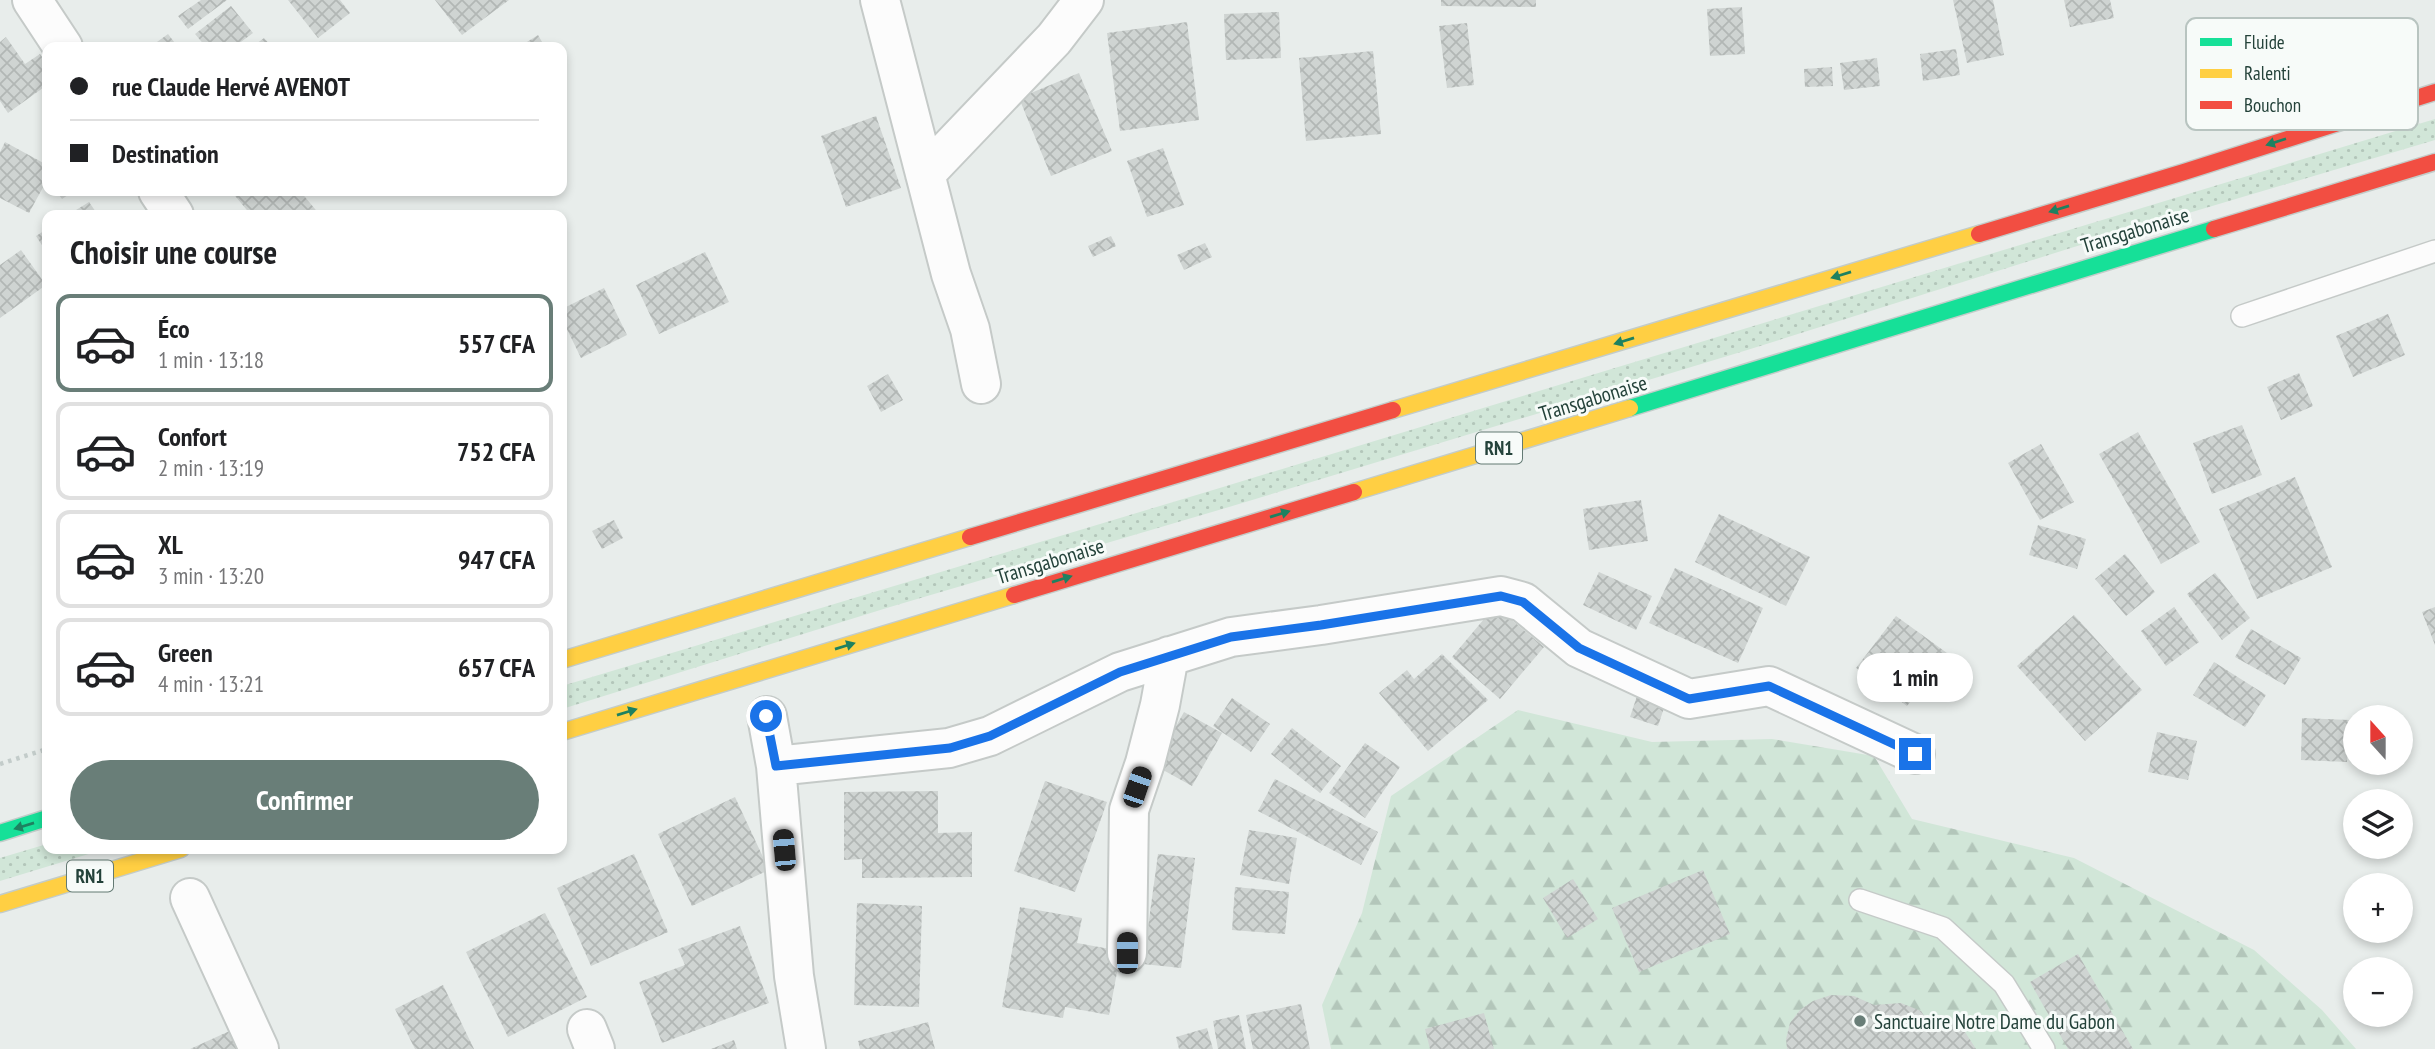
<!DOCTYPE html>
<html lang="fr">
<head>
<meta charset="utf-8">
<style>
	:root { --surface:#fff; --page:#f6f6f6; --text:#202124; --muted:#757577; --line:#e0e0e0; --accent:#697e78 }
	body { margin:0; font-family:"PT Sans Narrow",sans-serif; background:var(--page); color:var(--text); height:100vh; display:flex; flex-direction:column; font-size:26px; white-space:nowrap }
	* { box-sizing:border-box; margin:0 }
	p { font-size:23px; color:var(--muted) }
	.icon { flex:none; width:38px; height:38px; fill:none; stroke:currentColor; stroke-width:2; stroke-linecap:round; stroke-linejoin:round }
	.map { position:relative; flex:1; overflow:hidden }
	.details { position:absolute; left:42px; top:210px; width:525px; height:644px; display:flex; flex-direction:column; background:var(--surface); border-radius:14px; box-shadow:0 4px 10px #0003 }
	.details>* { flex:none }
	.guide { position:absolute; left:42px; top:42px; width:525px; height:154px; border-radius:14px; box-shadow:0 4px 10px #0003; display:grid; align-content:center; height:154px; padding:0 28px; background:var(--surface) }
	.needle { width:46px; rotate:339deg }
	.buttons { position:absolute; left:2343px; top:705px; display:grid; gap:14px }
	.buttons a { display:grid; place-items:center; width:70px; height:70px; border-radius:50%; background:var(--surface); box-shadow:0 4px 10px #0003; font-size:35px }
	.end { position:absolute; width:32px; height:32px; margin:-16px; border:9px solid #1a73e8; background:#fff; box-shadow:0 0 0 4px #fff }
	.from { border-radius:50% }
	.bubble { position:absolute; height:49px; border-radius:24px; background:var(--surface); box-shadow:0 4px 10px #0003; font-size:23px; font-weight:700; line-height:49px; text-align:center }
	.car { position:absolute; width:21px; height:42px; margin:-21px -10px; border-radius:9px; box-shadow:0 0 5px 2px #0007; background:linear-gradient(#222 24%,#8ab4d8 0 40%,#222 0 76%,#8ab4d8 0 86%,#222 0) }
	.guide b { display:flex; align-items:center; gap:24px; height:66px; font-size:26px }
	.guide b+b { border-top:2px solid var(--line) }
	.guide i { width:18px; height:18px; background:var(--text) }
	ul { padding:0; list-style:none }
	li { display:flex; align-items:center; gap:21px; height:98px; margin:0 14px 10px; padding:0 14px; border:4px solid var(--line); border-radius:14px }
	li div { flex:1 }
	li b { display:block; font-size:26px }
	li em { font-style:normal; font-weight:700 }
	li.current { border-color:var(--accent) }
	li>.icon { width:63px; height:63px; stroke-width:1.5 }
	h2 { padding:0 28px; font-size:32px; line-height:84px }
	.cta { display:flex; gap:14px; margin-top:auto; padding:14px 28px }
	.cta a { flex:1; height:80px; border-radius:42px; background:var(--accent); color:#fff; font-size:28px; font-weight:700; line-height:80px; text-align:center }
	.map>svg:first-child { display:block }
	.grass { fill:url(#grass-dots) }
	.forest { fill:url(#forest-firs) }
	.building { fill:url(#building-cross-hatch) }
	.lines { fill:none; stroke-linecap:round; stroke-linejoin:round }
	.lane-casing { stroke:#c5cac8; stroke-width:24 }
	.street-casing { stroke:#c5cac8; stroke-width:42 }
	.fast-casing { stroke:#c3ccc9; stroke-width:19 }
	.slow-casing { stroke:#c3ccc9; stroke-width:19 }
	.jam-casing { stroke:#c3ccc9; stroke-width:19 }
	.path { stroke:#c3ccca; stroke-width:4.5; stroke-dasharray:3.5 5; stroke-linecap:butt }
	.lane { stroke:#fcfcfc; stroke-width:21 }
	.street { stroke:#fcfcfc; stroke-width:38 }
	.fast { stroke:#16e098; stroke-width:16 }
	.slow { stroke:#ffcf43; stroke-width:16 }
	.jam { stroke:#f24e42; stroke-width:16 }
	.oneway { fill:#1e8160 }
	.route { stroke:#1a73e8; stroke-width:9 }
	.poi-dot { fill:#697e78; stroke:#f7fbf9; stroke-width:2.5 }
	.labels { text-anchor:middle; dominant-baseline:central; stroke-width:6; stroke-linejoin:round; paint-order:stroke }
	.shield { fill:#f7fbf9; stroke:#637a73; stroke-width:2 }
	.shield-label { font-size:19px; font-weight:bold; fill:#24423a }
	.street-label { font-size:21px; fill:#24423a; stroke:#f7fbf9 }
	.poi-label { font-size:21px; fill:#24423a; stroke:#f7fbf9; text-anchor:start }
	.key { fill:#f7fbf9; stroke:#b8c4c0; stroke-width:2 }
	.key-label { font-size:19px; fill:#24423a }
</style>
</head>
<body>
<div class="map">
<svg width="2435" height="1049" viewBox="0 0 2435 1049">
	<defs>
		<pattern id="grass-dots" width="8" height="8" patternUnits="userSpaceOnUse" patternTransform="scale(1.75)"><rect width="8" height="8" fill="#d1e6d8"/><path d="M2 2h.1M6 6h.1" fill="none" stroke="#b3c6ba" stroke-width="1.8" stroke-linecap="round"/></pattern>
		<pattern id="forest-firs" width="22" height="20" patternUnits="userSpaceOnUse" patternTransform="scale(1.75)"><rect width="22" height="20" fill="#d1e6d8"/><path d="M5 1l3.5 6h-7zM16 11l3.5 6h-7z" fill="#b3c6ba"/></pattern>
		<pattern id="building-cross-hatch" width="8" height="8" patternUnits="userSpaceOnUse" patternTransform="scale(1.75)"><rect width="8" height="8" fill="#cfd4d2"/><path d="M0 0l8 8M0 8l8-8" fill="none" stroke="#b2b7b5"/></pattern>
	</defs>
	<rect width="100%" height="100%" fill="#e8edeb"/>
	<path class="grass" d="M2435,119v21l-361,107 -330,104 -515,156 -339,100 -328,102v-23l661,-199z
		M47,844v5h58l-105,32v-23z"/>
	<path class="forest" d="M1518,710l134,32 120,-3 102,17 38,63 162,39 180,92 68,60 34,39h-1025l-9,-44 40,-92 29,-117z"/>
	<path class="building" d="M201,0h26l-39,29 -10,-13z
		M288,0h52l10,13 -32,25z
		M435,0h74l-47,35z
		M1441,0h95v7l-95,-1z
		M1953,0h40l11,55 -37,8z
		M2064,0h46l4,18 -44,9z
		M231,6l22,27 -19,14h-28l-11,-13z
		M1742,7l3,47 -35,2 -3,-47z
		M1279,12l2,46 -55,2 -2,-46z
		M1187,22l12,98 -79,11 -13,-98z
		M1467,23l7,62 -27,3 -8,-62z
		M168,34l10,13h-28z
		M538,35l7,12h-26z
		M6,37l19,27 15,-10 7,10v21l-39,28 -8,-12v-59z
		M264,38l8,9h-20z
		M1956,49l4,26 -37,6 -3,-27z
		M1373,51l8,83 -75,7 -7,-83z
		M1877,58l3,28 -36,4 -4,-27z
		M1832,67l1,19 -28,1 -1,-18z
		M1079,73l33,78 -61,25 -32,-78z
		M876,116l25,72 -55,19 -25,-71z
		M5,142l42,23v15l-18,33 -29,-15v-46z
		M1163,148l21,57 -37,12 -20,-56z
		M56,191h18l-12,8z
		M231,191h69l20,24h-69z
		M89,202l9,13h-30z
		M47,229v24l-11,-17z
		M1111,236l5,10 -23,11 -5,-11z
		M1205,243l7,14 -28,13 -7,-15z
		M21,250l25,35 -46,33v-53z
		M705,252l24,50 -70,32 -23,-49z
		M604,288l23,47 -46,23 -19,-39v-10z
		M2388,314l17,41 -52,22 -17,-41z
		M2299,373l14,33 -32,14 -14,-33z
		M888,374l15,26 -22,12 -14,-26z
		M2242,425l20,50 -50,19 -19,-51z
		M2138,432l62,110 -39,22 -62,-110z
		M2041,444l33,58 -34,18 -32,-57z
		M2295,477l37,90 -75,32 -38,-90z
		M1641,500l7,41 -59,9 -6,-41z
		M1719,514l91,43 -24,49 -91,-44z
		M614,520l9,18 -21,11 -10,-18z
		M2038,525l48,14 -9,30 -48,-14z
		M2125,554l30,38 -29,24 -31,-37z
		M1675,568l88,40 -25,55 -89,-40z
		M1599,572l53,24 -16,34 -53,-25z
		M2215,573l35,45 -28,22 -35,-46z
		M1495,606l49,41 -44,52 -48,-42z
		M2174,607l25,35 -33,24 -25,-35z
		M2435,607v38l-13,-33z
		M2074,615l68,75 -57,51 -68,-75z
		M1896,616l51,37 -40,53 -51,-38z
		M2251,629l50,29 -16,27 -50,-28z
		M1442,654l46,46 -60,51 -49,-58 28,-23 7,9z
		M2214,662l52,33 -21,32 -52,-32z
		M1640,687l28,9 -10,30 -28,-9z
		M1232,698l38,26 -19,28 -38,-26z
		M1184,712l38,21 -30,53 -38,-21z
		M2302,718l47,2 -2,42 -46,-2z
		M1292,728l49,38 -21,27 -49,-39z
		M2157,732l40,9 -9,39 -40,-8z
		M1365,743l35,24 -35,51 -36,-25z
		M1275,779l103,53 -17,33 -103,-54z
		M1045,781l62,21 -32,90 -61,-21z
		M938,791v42l34,-1v45l-110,1v-19l-18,1v-68z
		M735,797l34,73 -77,36 -34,-72z
		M1249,830l48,8 -8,46 -49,-9z
		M634,854l34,78 -77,34 -34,-78z
		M1158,854l37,4 -14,110 -38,-4z
		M1703,870l27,64 -91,38 -27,-64z
		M1573,879l25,40 -31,19 -24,-40z
		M1235,887l54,5 -4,42 -53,-4z
		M857,903l65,3 -3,101 -65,-2z
		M1020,907l62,11 -5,25 44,8 -12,64 -44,-8 -2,11 -61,-11z
		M545,913l42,84 -79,40 -42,-85z
		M740,926l29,77 -107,40 -23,-61 46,-17 -7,-16z
		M2078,954l55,95h-65l-38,-67z
		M443,985l31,64h-59l-20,-40z
		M1831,995l23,1 20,9 27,-2 20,8 14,21 21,-14 20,31h-189l-1,-10 4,-16 10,-13 13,-9z
		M1301,1004l9,45h-57l-7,-34z
		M1484,1013l10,36h-64l-5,-20z
		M1239,1015l7,34h-28l-5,-28z
		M928,1022l7,27h-75l-2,-8z
		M245,1024l12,25h-67z
		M1207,1028l6,21h-34l-3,-12z
		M734,1040l3,9h-26z"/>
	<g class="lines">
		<g class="lane-casing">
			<path id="lane" d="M2242,316l193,-65
				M1860,900l83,28 61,56 40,65"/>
		</g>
		<g class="street-casing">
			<path id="street" d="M32,0l31,47
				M880,0l71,274 19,55 11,55
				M925,174l129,-135 30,-39
				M158,191l16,24
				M767,716l9,50 18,210 12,73
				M776,766l173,-18 41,-12 130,-64 111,-35 90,-12 180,-29 22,6 56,46 110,51 80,-13 146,68
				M190,898l69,151
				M1127,953l2,-143 16,-47 15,-58 9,-49
				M587,1029l8,20"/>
		</g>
		<g class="fast-casing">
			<path id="fast" d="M1630,408l584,-179
				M0,833l47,-15"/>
		</g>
		<g class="slow-casing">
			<path id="slow" d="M1393,410l586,-176
				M1354,492l276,-84
				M562,660l408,-123
				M562,732l452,-137
				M0,904l181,-55"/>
		</g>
		<g class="jam-casing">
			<path id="jam" d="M2214,229l221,-67
				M1979,234l205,-62 251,-80
				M970,537l423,-127
				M1014,595l340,-103"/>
		</g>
		<path class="path" d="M0,764l47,-15"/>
		<use href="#lane" class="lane"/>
		<use href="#street" class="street"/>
		<use href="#fast" class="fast"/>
		<use href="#slow" class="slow"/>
		<use href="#jam" class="jam"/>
	</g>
	<defs><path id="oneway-solid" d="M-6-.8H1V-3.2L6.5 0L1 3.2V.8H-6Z" transform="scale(1.75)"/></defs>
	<g class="oneway">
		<use href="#oneway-solid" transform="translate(2276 142) rotate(162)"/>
		<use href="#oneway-solid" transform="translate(2059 209) rotate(163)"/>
		<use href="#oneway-solid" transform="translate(1841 275) rotate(163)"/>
		<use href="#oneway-solid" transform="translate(1624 341) rotate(163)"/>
		<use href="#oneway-solid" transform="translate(1280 514) rotate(-17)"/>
		<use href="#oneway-solid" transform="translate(1062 579) rotate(-17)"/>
		<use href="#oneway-solid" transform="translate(845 646) rotate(-17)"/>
		<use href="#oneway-solid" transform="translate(627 712) rotate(-17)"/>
		<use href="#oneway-solid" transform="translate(24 826) rotate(163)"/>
	</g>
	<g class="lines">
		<path class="route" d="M766,716l10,50 174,-18 40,-12 130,-64 111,-35 90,-12 180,-29 22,6 56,46 110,51 80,-13 146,68"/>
	</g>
	<circle class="poi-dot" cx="1860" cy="1021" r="7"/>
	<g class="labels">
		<g class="shield">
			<rect x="1476" y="432.5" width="46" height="31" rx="5"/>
			<rect x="67" y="860.5" width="46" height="31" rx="5"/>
		</g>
		<g class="shield-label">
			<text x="1499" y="448">RN1</text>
			<text x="90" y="876">RN1</text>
		</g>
		<g class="street-label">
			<text transform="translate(2135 230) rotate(-17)">Transgabonaise</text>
			<text transform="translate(1593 398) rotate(-17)">Transgabonaise</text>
			<text transform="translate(1050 561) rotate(-17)">Transgabonaise</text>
		</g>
		<g class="poi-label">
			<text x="1874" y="1021">Sanctuaire Notre Dame du Gabon</text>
		</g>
	</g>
	<rect x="2186" y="18" width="232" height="112" rx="10" class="key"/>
	<rect x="2200" y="38" width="32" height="8" fill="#16e098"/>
	<rect x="2200" y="69" width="32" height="9" fill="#ffcf43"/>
	<rect x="2200" y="101" width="32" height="8" fill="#f24e42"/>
	<g class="key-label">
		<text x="2244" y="49">Fluide</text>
		<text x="2244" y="80">Ralenti</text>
		<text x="2244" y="112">Bouchon</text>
	</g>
</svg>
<div class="buttons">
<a><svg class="needle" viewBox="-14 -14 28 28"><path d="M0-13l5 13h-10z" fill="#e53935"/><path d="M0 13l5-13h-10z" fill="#757577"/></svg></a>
<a><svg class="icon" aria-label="layers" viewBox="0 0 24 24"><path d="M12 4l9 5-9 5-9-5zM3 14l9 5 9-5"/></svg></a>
<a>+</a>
<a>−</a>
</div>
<i class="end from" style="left:766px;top:716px"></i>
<i class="end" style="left:1915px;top:754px"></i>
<div class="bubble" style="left:1857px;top:653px;width:116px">1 min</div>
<i class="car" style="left:1137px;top:787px;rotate:19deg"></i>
<i class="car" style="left:784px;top:850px;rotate:355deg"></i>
<i class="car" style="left:1127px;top:953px;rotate:0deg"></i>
<div class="guide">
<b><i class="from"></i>rue Claude Hervé AVENOT</b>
<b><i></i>Destination</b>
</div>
<section class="details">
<h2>Choisir une course</h2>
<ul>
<li class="current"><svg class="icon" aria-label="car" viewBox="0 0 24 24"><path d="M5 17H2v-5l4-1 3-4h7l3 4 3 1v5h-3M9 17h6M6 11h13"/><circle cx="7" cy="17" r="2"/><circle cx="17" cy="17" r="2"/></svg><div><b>Éco</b><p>1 min · 13:18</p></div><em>557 CFA</em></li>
<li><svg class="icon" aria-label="car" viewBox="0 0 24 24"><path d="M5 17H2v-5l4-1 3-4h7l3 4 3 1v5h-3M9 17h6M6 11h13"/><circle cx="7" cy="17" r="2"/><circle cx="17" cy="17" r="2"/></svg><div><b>Confort</b><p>2 min · 13:19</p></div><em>752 CFA</em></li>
<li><svg class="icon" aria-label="car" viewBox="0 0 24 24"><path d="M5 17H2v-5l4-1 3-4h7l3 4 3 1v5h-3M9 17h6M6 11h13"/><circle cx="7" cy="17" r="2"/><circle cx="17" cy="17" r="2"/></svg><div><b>XL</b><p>3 min · 13:20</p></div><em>947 CFA</em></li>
<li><svg class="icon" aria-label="car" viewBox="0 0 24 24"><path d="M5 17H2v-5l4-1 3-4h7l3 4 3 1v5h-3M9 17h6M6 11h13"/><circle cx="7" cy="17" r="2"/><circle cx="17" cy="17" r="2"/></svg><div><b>Green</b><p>4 min · 13:21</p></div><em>657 CFA</em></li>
</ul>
<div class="cta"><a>Confirmer</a></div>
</section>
</div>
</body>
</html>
